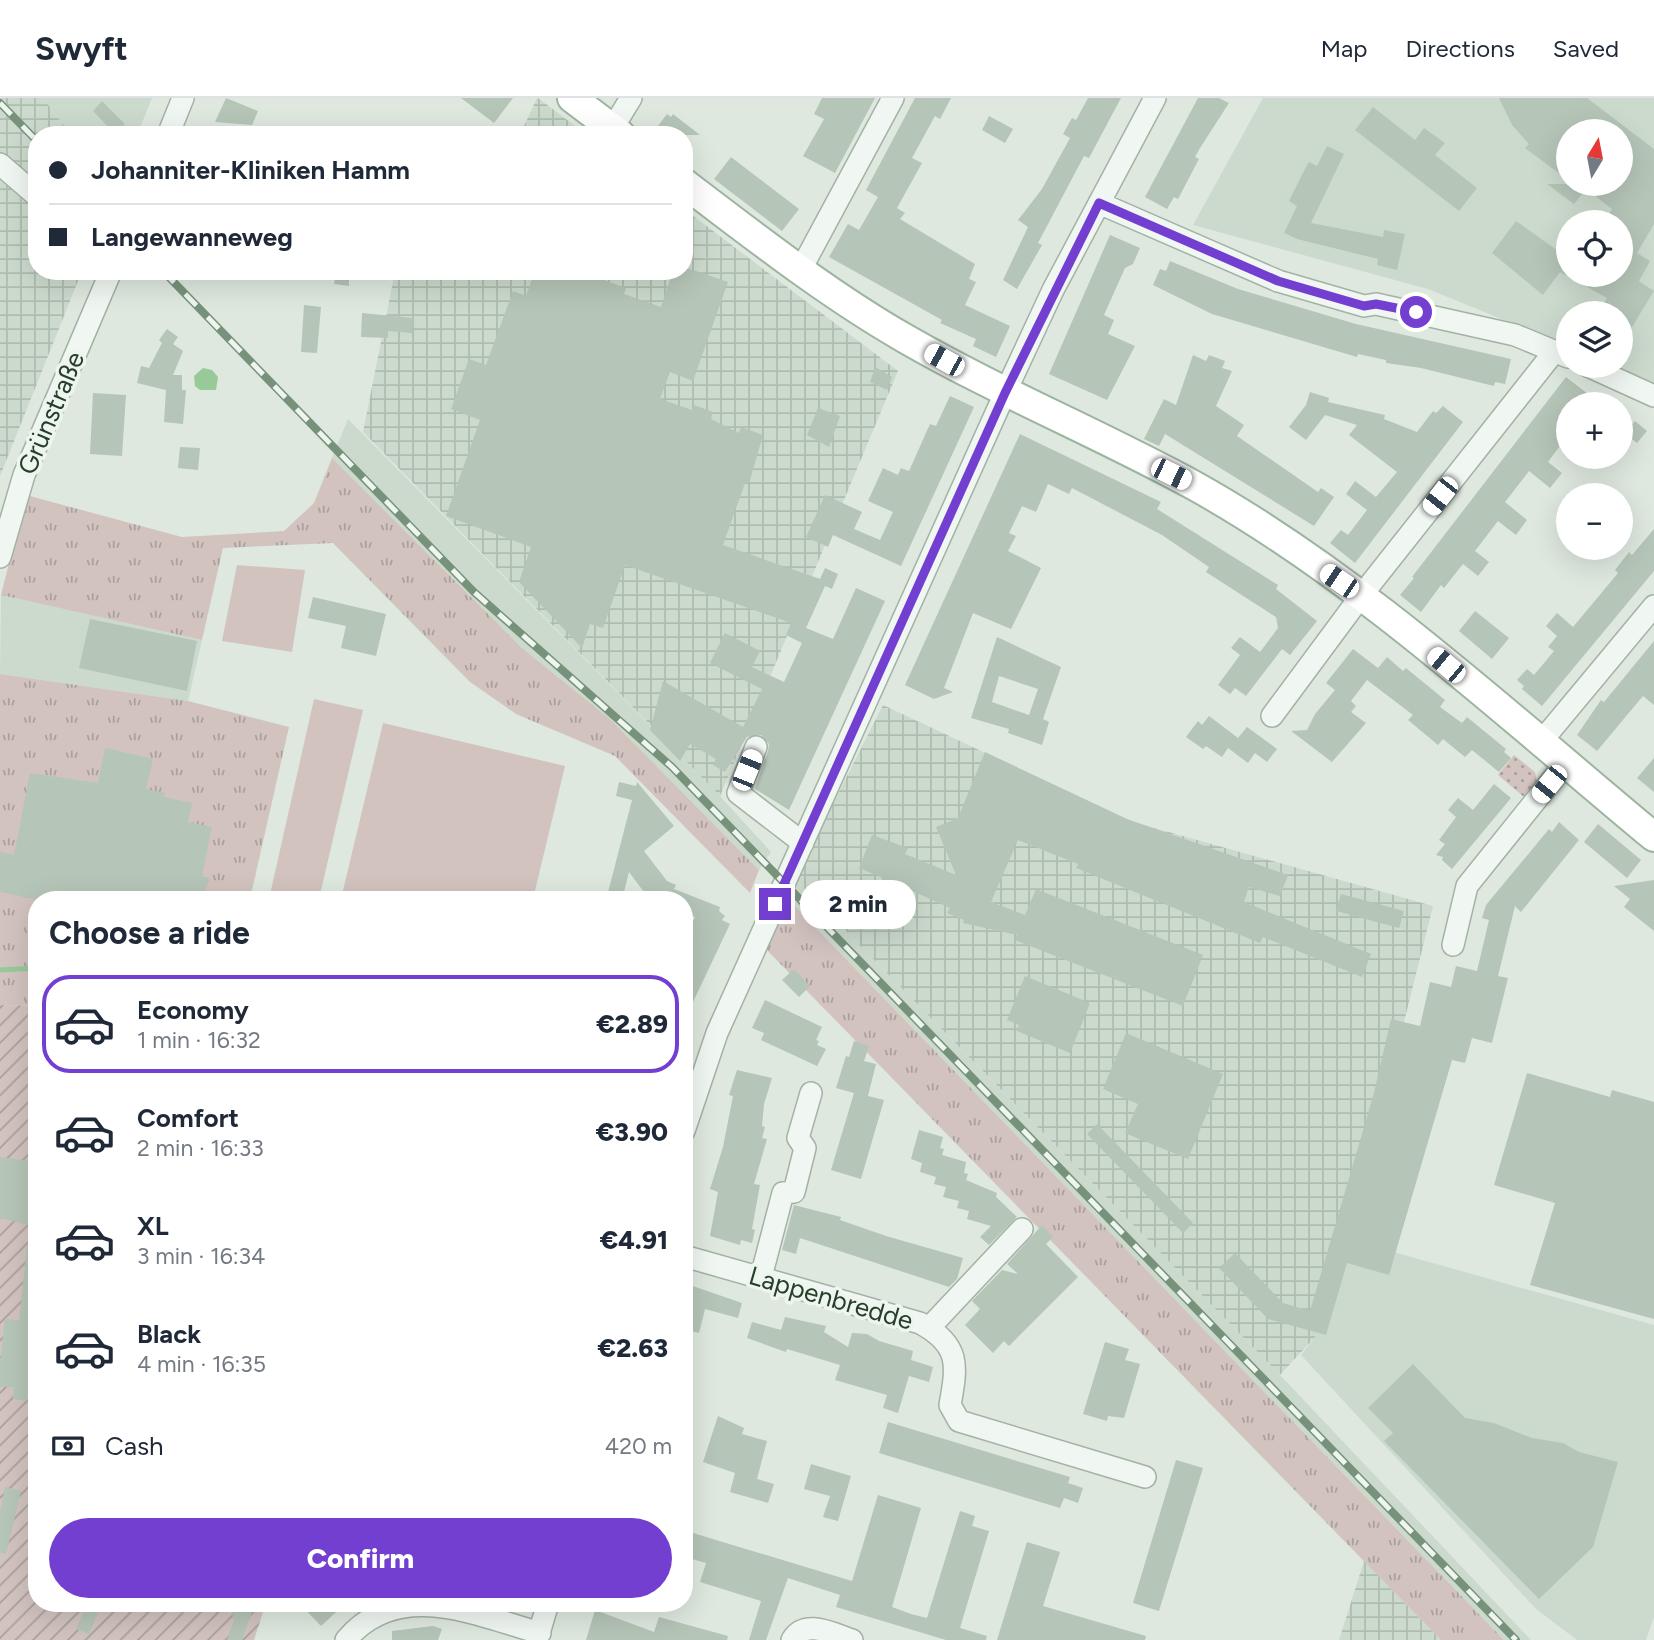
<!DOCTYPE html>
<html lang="en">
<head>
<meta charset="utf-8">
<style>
	:root { --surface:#fff; --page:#f2f2f3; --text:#1f2937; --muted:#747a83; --line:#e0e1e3; --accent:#723fd0 }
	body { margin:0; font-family:Figtree,sans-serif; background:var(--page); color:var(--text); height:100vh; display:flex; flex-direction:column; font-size:26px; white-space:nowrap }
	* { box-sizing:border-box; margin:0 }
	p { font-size:23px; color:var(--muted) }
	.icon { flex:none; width:38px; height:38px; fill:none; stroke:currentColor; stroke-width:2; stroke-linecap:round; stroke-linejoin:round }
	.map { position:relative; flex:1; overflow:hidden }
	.details { position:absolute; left:28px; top:793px; width:665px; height:721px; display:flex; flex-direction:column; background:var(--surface); border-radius:28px; box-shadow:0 7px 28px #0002 }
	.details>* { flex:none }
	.guide { position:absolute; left:28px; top:28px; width:665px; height:154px; border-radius:28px; box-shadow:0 7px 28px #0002; display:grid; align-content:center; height:154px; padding:0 21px; background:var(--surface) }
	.needle { width:46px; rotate:10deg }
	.buttons { position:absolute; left:1556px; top:21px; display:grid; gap:14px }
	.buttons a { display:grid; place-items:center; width:77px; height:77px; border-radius:50%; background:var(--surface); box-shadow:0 7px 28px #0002; font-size:35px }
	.end { position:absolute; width:32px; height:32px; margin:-16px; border:9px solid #723fd0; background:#fff; box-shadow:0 0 0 4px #fff }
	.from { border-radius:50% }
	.bubble { position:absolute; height:49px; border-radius:24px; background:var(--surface); box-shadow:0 7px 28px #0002; font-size:23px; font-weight:800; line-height:49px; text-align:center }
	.car { position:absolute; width:21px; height:42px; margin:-21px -10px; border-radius:9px; box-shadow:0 0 5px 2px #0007; background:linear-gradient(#fff 24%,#345 0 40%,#fff 0 76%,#345 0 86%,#fff 0) }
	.guide b { display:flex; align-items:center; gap:24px; height:66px; font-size:26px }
	.guide b+b { border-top:2px solid var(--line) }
	.guide i { width:18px; height:18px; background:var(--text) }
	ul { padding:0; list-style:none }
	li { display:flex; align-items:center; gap:21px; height:98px; margin:0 14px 10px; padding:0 7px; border:4px solid transparent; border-radius:28px }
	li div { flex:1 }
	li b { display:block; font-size:26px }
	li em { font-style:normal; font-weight:800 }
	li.on { border-color:var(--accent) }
	li>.icon { width:63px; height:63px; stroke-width:1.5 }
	h2 { padding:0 21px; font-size:32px; line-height:84px }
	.pay { display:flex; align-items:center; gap:18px; height:77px; padding:0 21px; font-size:26px }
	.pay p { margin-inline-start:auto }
	.cta { display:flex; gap:14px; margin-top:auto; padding:14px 21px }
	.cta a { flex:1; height:80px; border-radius:42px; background:var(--accent); color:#fff; font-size:28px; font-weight:800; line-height:80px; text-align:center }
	header { display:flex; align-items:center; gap:42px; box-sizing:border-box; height:98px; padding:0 35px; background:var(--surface); border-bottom:2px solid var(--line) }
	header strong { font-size:33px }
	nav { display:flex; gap:38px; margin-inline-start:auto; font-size:24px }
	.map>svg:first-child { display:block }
	.built { fill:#ccdacd; fill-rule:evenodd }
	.industrial { fill:url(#industrial-grid) }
	.grass { fill:url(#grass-tufts) }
	.park { fill:url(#park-dots) }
	.garden { fill:url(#garden-furrows) }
	.pitch { fill:#d2c3bf }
	.water { fill:#98c998 }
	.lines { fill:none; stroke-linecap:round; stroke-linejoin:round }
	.stream { stroke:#98c998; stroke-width:5 }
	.building { fill:#b5c5b7; fill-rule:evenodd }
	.minor-casing { stroke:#a3b2a5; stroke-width:24 }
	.major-casing { stroke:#9db49f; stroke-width:32 }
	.minor { stroke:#f0f6f1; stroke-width:21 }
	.major { stroke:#fff; stroke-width:28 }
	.rail-casing { stroke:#77927a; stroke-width:8 }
	.rail { stroke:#edf5ee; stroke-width:5; stroke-dasharray:16; stroke-linecap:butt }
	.route { stroke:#723fd0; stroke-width:9 }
	.labels { text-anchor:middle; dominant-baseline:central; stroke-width:7; stroke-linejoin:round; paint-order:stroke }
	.street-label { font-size:26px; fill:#273f2a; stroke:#edf5ee }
</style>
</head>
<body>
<header>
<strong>Swyft</strong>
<nav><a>Map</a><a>Directions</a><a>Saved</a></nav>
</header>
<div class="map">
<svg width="1654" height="1542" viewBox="0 0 1654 1542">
	<defs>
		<pattern id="industrial-grid" width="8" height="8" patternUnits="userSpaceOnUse" patternTransform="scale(1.75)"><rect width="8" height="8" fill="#ccdacd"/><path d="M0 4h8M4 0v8" fill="none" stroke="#afbcb0"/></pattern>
		<pattern id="grass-tufts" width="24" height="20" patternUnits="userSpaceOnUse" patternTransform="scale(1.75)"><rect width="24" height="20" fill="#d2c3bf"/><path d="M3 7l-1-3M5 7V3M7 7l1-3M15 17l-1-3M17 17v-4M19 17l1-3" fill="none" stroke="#aaa09b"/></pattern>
		<pattern id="park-dots" width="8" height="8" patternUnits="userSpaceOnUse" patternTransform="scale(1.75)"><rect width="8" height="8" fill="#d2c3bf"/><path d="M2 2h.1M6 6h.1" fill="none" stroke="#aaa09b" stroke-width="1.8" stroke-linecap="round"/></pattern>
		<pattern id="garden-furrows" width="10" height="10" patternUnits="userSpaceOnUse" patternTransform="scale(1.75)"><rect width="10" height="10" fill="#d2c3bf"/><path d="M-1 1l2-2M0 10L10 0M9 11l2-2" fill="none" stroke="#aaa09b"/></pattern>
	</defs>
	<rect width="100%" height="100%" fill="#dee8df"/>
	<path class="built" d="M43,0h109l-15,37h-66z
		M1263,0h391v289l-44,-21h10v-53h-52v33l-140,-57 -235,-64zM1568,33h52v53h-52zM1568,124h52v53h-52z
		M348,321l372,377 51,56 -12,18 -149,-151 -88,-71 -190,-190z
		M1,497l201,45 -14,61 -188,-27z
		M795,781l485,496 251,265h-27l-718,-743z
		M1347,1141l307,86v292l-8,23h-69l-41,-31 -235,-254 14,-18z"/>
	<path class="industrial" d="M0,0h43l28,37h-34v136h45l-82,205z
		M537,0h1l49,37h-67z
		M684,111l214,162 -178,425 -357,-364 32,-161h289z
		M883,607l250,117 300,84 -56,224 -62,207 -35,38 -485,-496z
		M1364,1463l77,79h-102z"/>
	<path class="grass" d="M332,360l190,190 88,71 149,151 -9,23 -135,-137 -99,-42 -46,-32 -137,-139 -110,5 -21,92 -201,-45 25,-100 156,42 102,-6 30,-28z
		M0,576l188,27 101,26 -39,172 -213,1v106l-37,-1z
		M786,799l718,743h-63l-678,-694z"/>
	<path class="park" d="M1514,657l21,17 2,10 -12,16 -27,-23z"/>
	<path class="garden" d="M0,907l37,1v597h229l-12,37h-254z"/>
	<path class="pitch" d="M237,467l68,5 -13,82 -70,-11z
		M314,601l49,11 -44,189h-50z
		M383,625l182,43 -32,133h-192z"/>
	<path class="water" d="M203,270l9,2 6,7 -2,13h-16l-5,-4 -1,-10z"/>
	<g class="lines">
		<path class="stream" d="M0,872l37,-2"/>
	</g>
	<path class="building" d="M226,0l32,13 -6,14 -37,-3z
		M461,0h52l-19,25z
		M822,0h53l-40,75 -32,-17 21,-37 -10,-5z
		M915,0h36l-11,21 -5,-3 -23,42 10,5 -25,45 8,5 -5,6 75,45 -6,15 7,3 -11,23 45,21 -14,31 -23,-11 3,-7 -36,-16 2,-3 -113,-63 19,-33 11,6 19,-33 -12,-7z
		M1088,0h33l-32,60 -5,-2 -46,87 4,2 -25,44 -14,-9 25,-53 -10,-7 24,-31 28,-51 -7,-4 9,-16 4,2z
		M1198,0h21l10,5 -29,45 -5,9 4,2 -21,40 -4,-2 -7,12 -22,-12z
		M1499,0h88l67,51v75l-17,29 13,8 -11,20 15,10 -22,36 -12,-7v-7h-21l8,-15 -47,-26 -17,23 -51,-42 24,-32 52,37v17h52v-53h-16l8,-13 -26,-20 -12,15 -27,-20h73v-53h-52v49l-43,-32 4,-4 -17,-19z
		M102,3l23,23 -10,10 -22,-23z
		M1373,9l42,33 9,-12 21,15 -10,12 42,33 -18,23 -104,-81z
		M667,16l4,3 2,-3 27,21h-49z
		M989,18l24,13 -8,14 -23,-13z
		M1327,48l17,8 -33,69 72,14 1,-7 21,4 -8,36 -20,-5 1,-6 -81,-20 -13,-6 13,-27 -8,-5 16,-32 4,-7 8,4z
		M731,59l68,52 -17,22 -68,-52z
		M1110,137l30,13 -7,16 -8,4 -21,47 10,5 -6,14 27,12 -28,54 -58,-26z
		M1170,163l68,28 118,35 155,35 -6,25 -10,-2 -1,4 -73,-18 -35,-5v-3l-28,-6 -1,3 -145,-43 -59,-29 7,-16 6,2z
		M684,169l44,15 -35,99 -23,-9 -10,27 32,11 2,-5 19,7 -2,7 28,14 2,-6 22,8 -14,48h-4l-22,62 97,34 5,-11 13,6 -6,15 -7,-3 -19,42 27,11 23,-51 29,13 -96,209 -34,-21 13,-38 1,-7 -8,-9 -14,2 -22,35 -12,-7 3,-6 -26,-15 -10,17 -30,-31 13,-49 80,46 19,-38 -52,-26 15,-30 35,18 -8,16 32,15 18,-39 -16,-8 5,-12 -166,-58 -22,63 -13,-4 -8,24 -63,-66 12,-35 -85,-31 34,-96 -29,-11 18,-50 17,6 27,-74 13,5 9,-25h56l-1,4 36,13 -2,6 37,13 12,-36h11z
		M336,173h13v15l-15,-2z
		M304,207l17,2 -4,46 -16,-1z
		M362,215l51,5 -1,15 -24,-2v7l-27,-1z
		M167,231l11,8 -5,7 10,7 -10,24h9v15h4l-3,34 -19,-2 2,-32 -29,-7 4,-17 8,2 13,-25 -3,-3z
		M1193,257l13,6 3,-6 16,6 -3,7 10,3 -16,35 28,19 -7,11 81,56 3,-4 13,9 -20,29 -149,-92 -6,12 -15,-7 20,-40 12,6z
		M875,269l17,10 -5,13 -17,-8z
		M1566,279l35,27h-33v31l-20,27 14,11 -12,15 -21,-17 -24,31 22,18 -11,15 -18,-14 -23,30 14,11 -11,14 -15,-12 -19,24 -3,-3 -20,27 -21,-17 14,-17 -2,-1z
		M1310,294l19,6 -1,4 57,13 -1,4 33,13 16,-21 3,2 7,-7 20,16 -108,141 -25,-20 11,-13 7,5 19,-25 -21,-16 9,-13 21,16 21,-25 -48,-37 8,-10 -32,-10 -19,25 -17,-13 17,-22z
		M93,295l33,2 -4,61 -32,-2z
		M950,298l24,11 -73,159 -68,-31 -5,12 -22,-10 19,-42 37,17 -8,17 26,11 13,-28 -25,-11 15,-33 15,7 3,-7 8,3 21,-47 6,2z
		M818,310l22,8 -11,31 -22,-12z
		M1635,323l12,10 -10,12 -13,-10z
		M1020,336l141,68 -4,7 121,76 -2,4 41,32 -27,34 -8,-6 -36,47 -11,-8 -5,6 -12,-9 22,-30 -9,-7 9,-11 20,15 18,-24 -2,-11 -70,-45 3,-5 -47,-32 -90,-47 -3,6 -21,-10 -12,28 -14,-6 -13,27 7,3 -8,15 33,17 -30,61 -38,-16 -29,75 9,4 -19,7 -29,-14z
		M180,349l20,1 -2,22 -20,-2z
		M1654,431v42l-112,135 -20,-17 2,-3 -7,-6 10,-11 7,6 20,-24 -6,-4 9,-11 -11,-10 11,-13 16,14 45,-54 -3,-3 14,-18 3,3z
		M313,499l73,17 -10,42 -35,-8 5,-22 -38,-8z
		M1475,513l34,27 -17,21 -33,-28z
		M90,521l107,22 -10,50 -108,-23z
		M997,539l64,30 -18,52 6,3 -7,23 -34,-12 1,-4 -38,-11zM999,578l39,13 -9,26 -37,-13z
		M1654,543v64l-11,-9 -46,55 -20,-16 24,-35 3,2z
		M1353,551l25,19 9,-11 16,14 3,-3 39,32 -5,7 22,16 5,-6 39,32 -2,3 7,6 -12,14 -27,-22 -7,7 -22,-18 -5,6 -30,-25 5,-5 -46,-35 -16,21 5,5 -5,6 15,11 -34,39 -41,-31 16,-1 8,-16 20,-24 -9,-7z
		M1209,618l29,22 9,-11 30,22 -10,13 -12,-9 -7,10 -20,-15 -6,9 -16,-11 -3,3 -17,-12 12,-16 4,4z
		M105,650l48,11 -7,30 19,4 -1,4 28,6 -4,19 24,5 -10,49 8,2 -7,18 -6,-1 -1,5h-158l-38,-8v-40l14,3 16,-82 68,10z
		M985,654l142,67 161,56 -8,21 -31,-9 -5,15 127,52 -9,23 -99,-40 -3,6 -184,-75 2,-4 -60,-24 -27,62 34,13 11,-26 167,66 -20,51 -168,-66 2,-5 -54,-12 1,-3 -17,-7 3,-5 -57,-26h-10l-2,-5 -22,-9 13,-33 36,13 -3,6 51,21 -20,-48 22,-9z
		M1654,660v34l-17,-14z
		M619,684l17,4 1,-4 37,44 -30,25 23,30 9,4 -2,4 46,18 -1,4 6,5 -3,4 8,4 -46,97v-82l11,-22 -11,-5v-12h-34l-21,-28 -7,28h-16l26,-100 -16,-4z
		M1494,686l17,14 -59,71 -10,-9 1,-3 -7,-2 9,-11 -6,-4 17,-23 -8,-7 10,-12 15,12z
		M1559,724l20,18 -58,72 -6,-6 -17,70 10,2 -16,65 -20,-5 -7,25 -13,-3 -63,215 -42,-12 -21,72 -58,-16 -49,-51 16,-15 48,50 27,8 64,-218 17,-74 29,7 10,-44 21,5 5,-21 21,5 12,-51 -7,-2 4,-13 63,-76 3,3z
		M1598,726l43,36 -14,18 -43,-36z
		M1654,782v51l-30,-24 6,-8 -16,-13z
		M1341,796l63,17 -5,17 -63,-17z
		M794,871l16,17 -11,11 -17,-17z
		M1025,878l65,27 -20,50 -53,-22 2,-6 -12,-5z
		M765,902l57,27 -6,13 3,1 -2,4 9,4 -9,17 -56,-26 3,-7 -12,-5z
		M1126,935l97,41 -35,85 -63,-26 13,-29 -35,-15z
		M854,943l15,5 -5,15 12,3 -8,32 16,4 -23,79 -30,-9 23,-77 -18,-5 10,-32 3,1z
		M737,972l35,8 -8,26 -2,22 3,1 -3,11 5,1 -13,45 6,1 -8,44 3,1 -3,13 -11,-3 -1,5 -30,-9 8,-44 -8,-3 13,-42 10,-51 -4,-1z
		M1527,975l83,24 2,-7 42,12v217l-124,-34 25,-82 -61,-18z
		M1097,1026l96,99 -10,10 -96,-99z
		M919,1032l24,7 -3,11 4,1 -2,6 24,7 -2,11 4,1 -2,6 31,13 -1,4 21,20 -28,28 -9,-8 11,-11 -24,-7 2,-8 -12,-3 2,-7 -16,-4 3,-10 -12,-3 2,-7 -16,-5 2,-9 -11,-4z
		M0,1059l37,5v65l-37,-9z
		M794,1107l47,12 -1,3 46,16 77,22 -6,21 -8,8 -149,-49 -4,16 -14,-4z
		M1042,1127l11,12 -7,7 32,33 -69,69 -5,-5 -11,12 -28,-28 15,-16 -8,-8 30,-31 16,4 -11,-10z
		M27,1148h10v100l-4,-1 -6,56 -14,-2 1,-12h-14v-25l5,-44 14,3z
		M684,1185l58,20 -4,15 -33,-9 -6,24 -15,-4z
		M785,1219l41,9 -2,6 24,15 4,-14 15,1 12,7 34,10 -2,9 22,7 -4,15 -20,-6 -11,37 -15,-5 4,-13 -52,-15 5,-15 -53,-16 -1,3 -39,-14 5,-16 29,8z
		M1105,1244l24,7 -4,11 15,4 -16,54 -16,-2 -1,5 -24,-7z
		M1413,1266l52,54 29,5 38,15 31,5 16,9 39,10 -25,85 -54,52 -155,-158 9,-8 -25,-25z
		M718,1318l26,12 -2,6 25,7 -10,38 17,5 -6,19 -38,-11 5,-19 -32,-11z
		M888,1324l182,55 -2,6 15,5 -5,15 -14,-5 -4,10 -181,-55z
		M1176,1362l27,8 -44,143 -26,-8z
		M811,1366l40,12 -13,45 -15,-4 7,-21 -26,-7z
		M5,1389l16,4 -15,63 -6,-1v-41z
		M878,1397l43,13 -29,99 19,7 16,4 33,-107 15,5 -3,10 17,5 -29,97 27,8 -1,4h-40l-110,-33 4,-12 -52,-17 -22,62h-17l12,-39 -61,-19 6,-19 -21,-6 8,-24 159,48z
		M1027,1444l33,10 -17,54 103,30 -1,4h-148z
		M87,1505h15l-13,31 -13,-5z
		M229,1505h26l-13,37h-15l7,-20z
		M299,1505h47l-25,23z
		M595,1512l59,22 5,-15 69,19 -1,4h-141z
		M433,1528l9,3 -4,11h-46v-9z"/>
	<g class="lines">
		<g class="minor-casing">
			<path id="minor" d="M612,31l19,-31
				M168,37l15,-37
				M0,66l37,32
				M1099,105l179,78 86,25 12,-2 139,31 53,22
				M801,171l92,-171
				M1588,268l66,30
				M0,459l24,-82 87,-204
				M1272,618l89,-120 193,-244
				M1540,645l114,-137
				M756,649l-18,46 65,50
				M1453,847l14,-59 98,-122
				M684,1033l33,-98 288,-640 48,-103 102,-192
				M684,1158l236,67c41,22 37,43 30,82l9,16 186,56
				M761,1179l22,-84 11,-1 11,-44 -7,-10 13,-45
				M929,1230l93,-99
				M346,1542c52,-62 130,-25 194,-7
				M537,1542l11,-37
				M792,1542c13,-22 41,-6 60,0"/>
		</g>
		<g class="major-casing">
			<path id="major" d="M572,0l49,37
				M684,85c71,54 145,112 222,156 94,54 194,95 289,147 165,92 314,231 459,351"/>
		</g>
		<use href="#minor" class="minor"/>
		<use href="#major" class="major"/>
		<g class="rail-casing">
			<path id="rail" d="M0,5l37,38
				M163,173l311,321 198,175 844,873"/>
		</g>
		<use href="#rail" class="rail"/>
	</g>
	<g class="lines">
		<path class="route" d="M775,806l230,-511 94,-190 179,78 86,25 12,-2 40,8"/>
	</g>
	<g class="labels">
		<g class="street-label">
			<text transform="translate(51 315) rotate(-67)">Grünstraße</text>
			<text transform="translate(831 1200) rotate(16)">Lappenbredde</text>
		</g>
	</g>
</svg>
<div class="buttons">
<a><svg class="needle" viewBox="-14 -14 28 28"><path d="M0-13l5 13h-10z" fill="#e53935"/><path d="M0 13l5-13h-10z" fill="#747a83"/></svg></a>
<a><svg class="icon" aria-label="locate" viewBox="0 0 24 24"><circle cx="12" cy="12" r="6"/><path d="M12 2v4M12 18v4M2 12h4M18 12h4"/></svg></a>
<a><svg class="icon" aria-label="layers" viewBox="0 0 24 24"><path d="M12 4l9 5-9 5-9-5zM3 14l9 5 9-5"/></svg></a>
<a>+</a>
<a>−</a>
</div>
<i class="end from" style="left:1416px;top:214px"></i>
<i class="end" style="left:775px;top:806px"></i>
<div class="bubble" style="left:800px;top:782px;width:116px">2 min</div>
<i class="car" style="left:944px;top:262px;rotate:299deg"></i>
<i class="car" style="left:1171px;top:376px;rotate:116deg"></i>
<i class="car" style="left:1440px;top:398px;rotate:218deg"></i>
<i class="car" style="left:1339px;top:483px;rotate:304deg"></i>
<i class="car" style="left:1446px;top:567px;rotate:310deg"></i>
<i class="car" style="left:747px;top:672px;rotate:22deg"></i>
<i class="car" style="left:1549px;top:686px;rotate:219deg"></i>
<div class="guide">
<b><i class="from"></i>Johanniter-Kliniken Hamm</b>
<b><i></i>Langewanneweg</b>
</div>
<section class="details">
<h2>Choose a ride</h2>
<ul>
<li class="on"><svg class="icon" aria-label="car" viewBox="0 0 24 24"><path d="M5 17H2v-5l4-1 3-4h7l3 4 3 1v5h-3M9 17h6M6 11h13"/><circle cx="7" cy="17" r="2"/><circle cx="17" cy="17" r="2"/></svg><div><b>Economy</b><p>1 min · 16:32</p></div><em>€2.89</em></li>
<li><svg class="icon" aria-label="car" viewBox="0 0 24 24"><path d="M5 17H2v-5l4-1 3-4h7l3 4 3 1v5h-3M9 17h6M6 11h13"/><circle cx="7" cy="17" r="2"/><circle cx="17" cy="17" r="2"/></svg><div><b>Comfort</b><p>2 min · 16:33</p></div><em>€3.90</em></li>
<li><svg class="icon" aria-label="car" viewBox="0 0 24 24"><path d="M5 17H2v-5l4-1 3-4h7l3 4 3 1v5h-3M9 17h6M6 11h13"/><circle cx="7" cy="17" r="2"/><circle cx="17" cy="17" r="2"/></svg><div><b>XL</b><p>3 min · 16:34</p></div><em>€4.91</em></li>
<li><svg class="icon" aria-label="car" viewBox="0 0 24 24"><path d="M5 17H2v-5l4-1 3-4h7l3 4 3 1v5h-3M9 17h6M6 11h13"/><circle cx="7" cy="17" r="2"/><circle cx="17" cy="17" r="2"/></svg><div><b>Black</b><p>4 min · 16:35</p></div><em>€2.63</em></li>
</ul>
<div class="pay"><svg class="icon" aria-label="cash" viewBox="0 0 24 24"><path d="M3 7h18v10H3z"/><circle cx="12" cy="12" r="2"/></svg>Cash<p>420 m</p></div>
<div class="cta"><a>Confirm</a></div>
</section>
</div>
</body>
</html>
